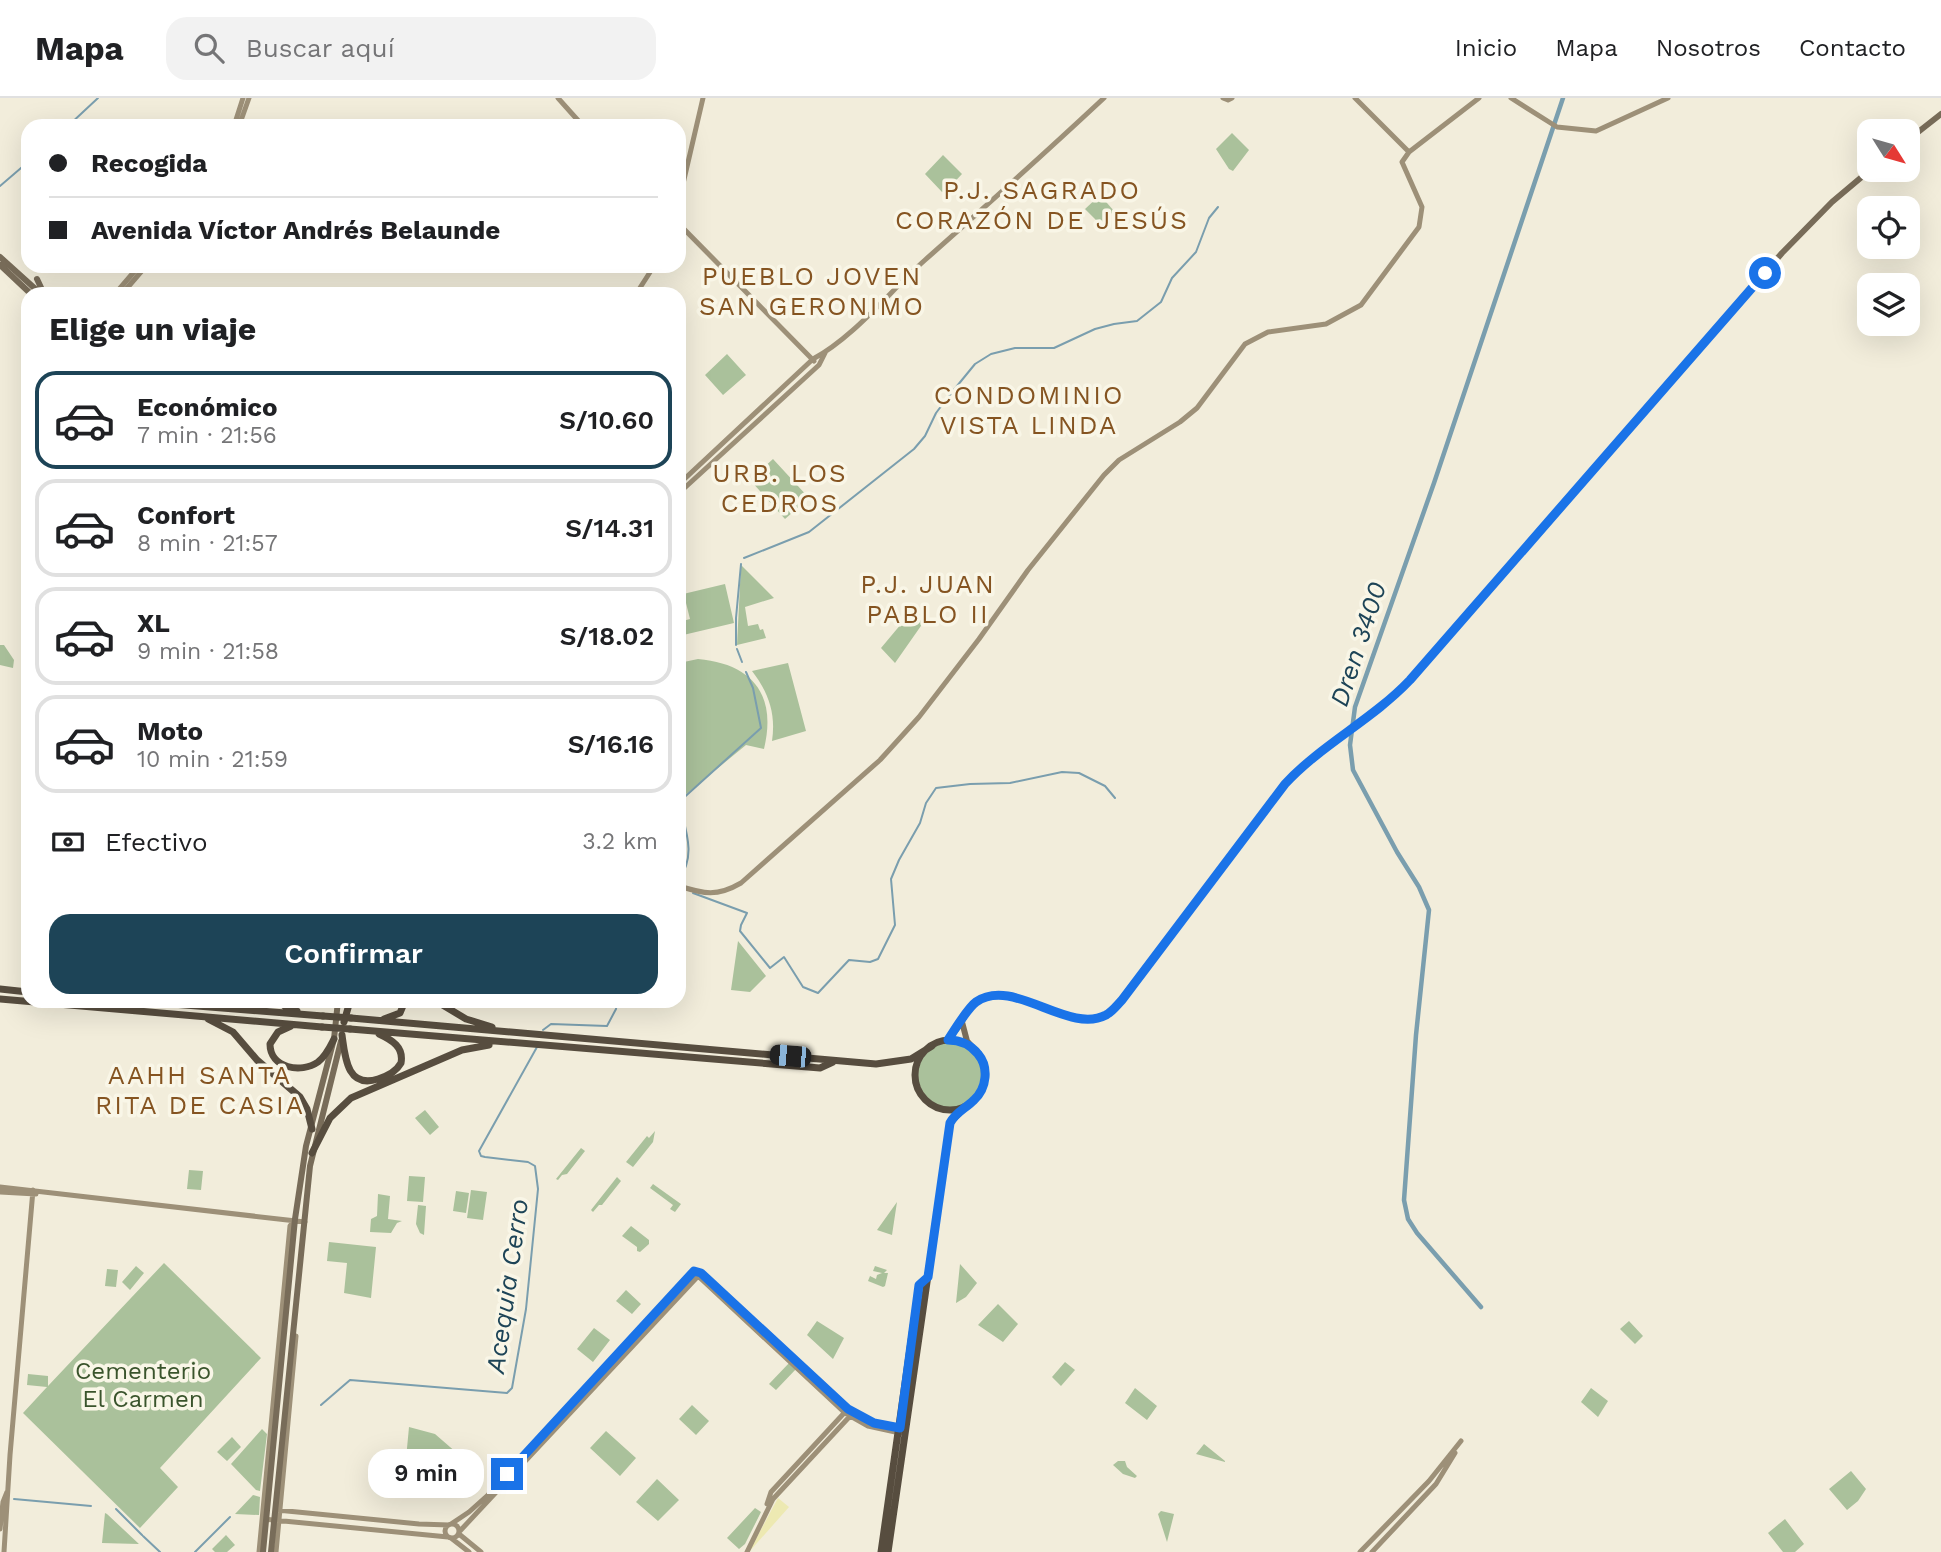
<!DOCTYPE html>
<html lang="es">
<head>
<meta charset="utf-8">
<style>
	:root { --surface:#fff; --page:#f2f2f2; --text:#202124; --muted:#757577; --line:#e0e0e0; --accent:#1d4457 }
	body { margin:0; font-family:"Work Sans",sans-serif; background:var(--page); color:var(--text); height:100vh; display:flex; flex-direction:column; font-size:26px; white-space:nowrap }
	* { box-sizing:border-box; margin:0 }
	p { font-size:23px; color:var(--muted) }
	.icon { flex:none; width:38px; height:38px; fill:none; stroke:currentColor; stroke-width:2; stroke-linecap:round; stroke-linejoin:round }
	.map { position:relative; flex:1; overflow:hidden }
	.details { position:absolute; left:21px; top:189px; width:665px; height:721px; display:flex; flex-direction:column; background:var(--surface); border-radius:21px; box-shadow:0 7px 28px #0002 }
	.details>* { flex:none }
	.guide { position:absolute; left:21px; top:21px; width:665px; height:154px; border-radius:21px; box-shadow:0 7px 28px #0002; display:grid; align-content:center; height:154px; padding:0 28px; background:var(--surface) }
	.needle { width:46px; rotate:127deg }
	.tools { position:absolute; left:1857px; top:21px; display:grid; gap:14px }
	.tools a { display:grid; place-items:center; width:63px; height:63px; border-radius:14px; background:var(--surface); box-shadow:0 7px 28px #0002; font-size:35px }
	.end { position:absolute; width:32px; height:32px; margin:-16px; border:9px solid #1a73e8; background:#fff; box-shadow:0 0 0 4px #fff }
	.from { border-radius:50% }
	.bubble { position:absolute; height:49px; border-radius:21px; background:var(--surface); box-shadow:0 7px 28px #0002; font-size:23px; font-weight:600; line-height:49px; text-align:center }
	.car { position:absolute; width:21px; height:42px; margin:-21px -10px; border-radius:9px; box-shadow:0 0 5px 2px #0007; background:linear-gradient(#222 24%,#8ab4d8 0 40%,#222 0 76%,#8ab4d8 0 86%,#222 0) }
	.guide b { display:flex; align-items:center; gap:24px; height:66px; font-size:26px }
	.guide b+b { border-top:2px solid var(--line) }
	.guide i { width:18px; height:18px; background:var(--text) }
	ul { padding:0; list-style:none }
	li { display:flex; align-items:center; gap:21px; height:98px; margin:0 14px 10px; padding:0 14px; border:4px solid var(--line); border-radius:21px }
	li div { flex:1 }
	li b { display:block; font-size:26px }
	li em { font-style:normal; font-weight:600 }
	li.current { border-color:var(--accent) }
	li>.icon { width:63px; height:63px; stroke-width:1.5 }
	h2 { padding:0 28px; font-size:32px; line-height:84px }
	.pay { display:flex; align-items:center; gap:18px; height:77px; padding:0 28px; font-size:26px }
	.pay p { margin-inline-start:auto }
	.cta { display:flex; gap:14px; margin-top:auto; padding:14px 28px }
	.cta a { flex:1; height:80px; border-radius:21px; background:var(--accent); color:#fff; font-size:28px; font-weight:600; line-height:80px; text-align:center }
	header { display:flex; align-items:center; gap:42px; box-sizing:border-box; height:98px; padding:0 35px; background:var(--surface); border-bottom:2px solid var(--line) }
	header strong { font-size:33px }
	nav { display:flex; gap:38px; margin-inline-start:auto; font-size:24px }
	.search { width:490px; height:63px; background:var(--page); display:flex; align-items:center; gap:18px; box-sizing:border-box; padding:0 24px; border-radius:21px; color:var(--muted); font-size:26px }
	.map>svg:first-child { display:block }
	.green { fill:#aac19b }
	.sand { fill:#ede9b2 }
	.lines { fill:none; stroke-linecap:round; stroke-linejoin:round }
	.stream { stroke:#7a9eae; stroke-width:2 }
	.canal { stroke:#7a9eae; stroke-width:4.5 }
	.secondary { stroke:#9d9078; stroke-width:5 }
	.primary { stroke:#786c59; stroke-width:6 }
	.highway { stroke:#574d3f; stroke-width:7 }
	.highway-bridge { stroke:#574d3f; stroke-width:7 }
	.route { stroke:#1a73e8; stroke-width:9 }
	.labels { text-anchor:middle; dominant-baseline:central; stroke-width:7; stroke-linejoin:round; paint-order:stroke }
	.park-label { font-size:24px; fill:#3a542c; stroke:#f9f6e7 }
	.neighbourhood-label { font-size:26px; letter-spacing:2px; fill:#855421; stroke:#f9f6e7 }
	.water-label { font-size:26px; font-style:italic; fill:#1d4457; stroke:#f9f6e7 }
</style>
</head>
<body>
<header>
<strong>Mapa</strong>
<div class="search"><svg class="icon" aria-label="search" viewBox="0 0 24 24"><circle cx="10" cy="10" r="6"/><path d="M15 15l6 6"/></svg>Buscar aquí</div>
<nav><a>Inicio</a><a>Mapa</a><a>Nosotros</a><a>Contacto</a></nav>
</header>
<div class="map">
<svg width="1941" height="1454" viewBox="0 0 1941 1454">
	<rect width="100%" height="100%" fill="#f2eddb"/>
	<path class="green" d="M1232,35l17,17 -16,21 -4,-2 -13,-20z
		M943,57l19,19 -17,18h-3l-17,-18z
		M1100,97l14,16 -14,13 -15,-15z
		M727,256l19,21 -23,20 -18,-20z
		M773,361l36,39 -24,21 -35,-39z
		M741,467l33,33 -29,9 3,19 10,-2 2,6 3,-1 3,9 -29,7z
		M725,486l9,39 -55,13v-14l11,-3 -4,-16 -7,2v-10z
		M912,513l11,12 -28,40 -14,-15z
		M0,547h4l10,15 -1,8 -13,-3z
		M698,561c55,5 79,36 66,90l-18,-4 -67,55v-137z
		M788,565l18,68 -34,10c4,-27 -3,-48 -20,-70z
		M738,843l28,35 -16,16 -19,-2z
		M918 977a33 33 0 1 1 66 0a33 33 0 1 1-66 0Z
		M425,1012l14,17 -9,8 -15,-17z
		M655,1033l-2,11 -20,25 -7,-5 21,-26 2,2z
		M581,1050l4,3 -18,23 -5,1 -4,5 -2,-1z
		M189,1072l14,1 -2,19 -14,-1z
		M409,1078l16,1 -2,25 -16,-1z
		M617,1079l4,4 -19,24h-3l-6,7 -2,-2z
		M653,1086l28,20 -6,8 -5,-3 3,-4 -23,-17z
		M471,1092l16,2 -4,28 -16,-2z
		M456,1093l13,2 -3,20 -13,-2z
		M378,1096l12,2 -2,23 14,2 -5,2 -6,10 -21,-1 1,-13 6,-3z
		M897,1104l-5,33 -15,-5z
		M418,1107l8,1 -2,29 -4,-2 -4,-9z
		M631,1128l18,14v4l-9,8 -3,-1v-4l-15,-11z
		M329,1144l47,5 -5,51 -27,-5 3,-30 -20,-2z
		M164,1165l97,95 -101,110 18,19 -38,41 -117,-115 24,-26 -20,-2 1,-11 20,2v10z
		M960,1166l17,19 -11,14 -10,6z
		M136,1168l8,7 -14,17 -8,-8z
		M875,1168l12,4 -3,3h4l-3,13 -2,1 -15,-6 2,-5 6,3 1,-4 5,-2 -9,-2z
		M107,1171l11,1 -2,17 -11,-1z
		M626,1192l15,14 -9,10 -16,-13z
		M998,1206l20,20 -15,18 -25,-17z
		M817,1223l27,17 -11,21 -26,-24z
		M1629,1223l14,15 -8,8 -15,-15z
		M594,1230l16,12 -17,22 -16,-13z
		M790,1264l7,6 -21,22 -7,-6z
		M1065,1264l10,8 -14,16 -9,-9z
		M1135,1290l22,18 -10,14 -22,-17z
		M1591,1290l17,13 -10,16 -17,-15z
		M692,1307l17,16 -13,14 -17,-16z
		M409,1329l26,7 30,26c-22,24 -30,23 -61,20z
		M262,1331l5,5 -7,57 -4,-1 -25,-26z
		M606,1333l30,27 -16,18 -30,-28z
		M232,1339l9,10 -14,14 -10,-9z
		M1204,1346l21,17v1l-29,-8z
		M1118,1363h7l2,6 10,9 -2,2 -12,-4 -10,-9z
		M1851,1373l15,18 -8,12 -11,9 -18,-21z
		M657,1381l22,21 -21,21 -22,-19z
		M253,1397l7,2 -1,18 -24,-1z
		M755,1410l6,4 -16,32 -6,5 -12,-11z
		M1161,1413l13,3 -7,28 -9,-28z
		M105,1415l2,1 32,30 -37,-1z
		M1785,1421l19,25 -9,8h-12l-15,-19z
		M226,1437l9,10 -8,7h-12l-3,-3z"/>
	<path class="sand" d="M778,1400l11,9 -40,45z"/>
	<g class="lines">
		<path class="stream" d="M68,28l30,-28
			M0,88l28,-24
			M744,460l65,-26 105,-83 11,-13 11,-23 12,-16 27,-33 16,-10 24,-6h39l41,-19 19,-5 23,-3 24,-19 11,-24 24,-26 13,-34 9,-11
			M736,547v-27l5,-54
			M737,551l5,13
			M679,781c18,-24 6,-50 0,-77l82,-74 -8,-40 -7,-16
			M693,795l54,20 -6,12 -1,6 30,37 14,-11 19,30 15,6 31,-33 21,2 8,-3 17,-34 -4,-46 8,-19 21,-37 6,-20 10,-15 34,-4 40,-1 52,-11 17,1 26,13 10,12
			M543,932l8,-6 56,2 9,-17 1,-8
			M321,1307l29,-25 157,13 5,-5 14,-79 12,-120 -3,-23 -7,-4 -43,-5 -4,-1 -2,-5 58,-104
			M14,1401l77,7
			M116,1411l26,26
			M143,1438l17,16
			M195,1454l35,-35"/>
		<path class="canal" d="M1481,1209l-64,-74 -9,-14 -4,-19 12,-165 13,-125 -10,-23 -22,-35 -44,-82 -3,-25 5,-38 79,-224 129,-385"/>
		<path class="secondary" d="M558,0l25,28
			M1223,0l5,2 4,-2
			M1355,0l54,54 70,-54
			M1511,0l46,29 39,4 72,-33
			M234,28l9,-28
			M239,28l10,-28
			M679,103l24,-103
			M679,126l135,137
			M115,196l24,-28
			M122,196l24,-28
			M636,196l18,-28
			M679,386l134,-125c42,-23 76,-67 112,-99 60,-53 120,-107 179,-162
			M679,395l140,-128 6,-12
			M679,788c25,8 38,11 62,-3l139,-123 39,-43 60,-78 49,-69 76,-95 15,-15 61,-38 17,-14 48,-64 23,-12 58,-8 35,-19 58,-78 3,-20 -20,-45 7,-10
			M0,1089l305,35
			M0,1094l36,2
			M698,1174l150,137 26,14 26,5
			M698,1178l147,137 23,13 32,7
			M767,1406l4,-12 75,-81
			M277,1412l142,14 30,1
			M263,1421l185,18
			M451,1426l18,-12 19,-17 206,-224
			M445 1433a7 7 0 1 1 14 0a7 7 0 1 1-14 0Z
			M0,1431l3,-27 4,-10
			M459,1434l242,-259
			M459,1436l22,18
			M451,1440l18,14
			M4,1454l6,-97 23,-265
			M259,1454l31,-326 5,-7
			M276,1454l20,-216
			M747,1454l26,-53 79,-85
			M1360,1454l69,-71 32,-40
			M1372,1454l64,-68 19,-31"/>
		<path class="primary" d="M1908,42l33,-26
			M0,159l41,37
			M0,167l31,29
			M37,181l7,15
			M962,924l5,19 7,8
			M948,942c4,-6 9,-11 13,-17 4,-7 6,-13 12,-19 37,-34 101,40 141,5l171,-225c37,-40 87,-64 125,-104l372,-427 50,-51 38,-32
			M263,1454l32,-333 11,-73 28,-107 4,-38
			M271,1454l39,-386 31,-125"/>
		<path class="highway" d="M0,891l28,3
			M0,901l322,28
			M135,903l188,15
			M279,903l8,7 10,3
			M436,903l30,18 26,8
			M209,906l16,-3
			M351,920l525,46 35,-5 21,-13
			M208,921l25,13 24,28 43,37 7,12 5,20
			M384,921l16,-6 5,-12
			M344,924l6,-21
			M291,928l-13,6 -8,12c0,24 31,30 48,18 8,-6 12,-15 16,-23
			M350,931l470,39 13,-6
			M342,937c3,22 5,54 36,44 10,-3 18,-7 23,-16 3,-16 -9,-23 -22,-29
			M915 977a35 35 0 1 1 70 0a35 35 0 1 1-70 0Z
			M312,1055l18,-35 21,-20 111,-48 27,-5
			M881,1454l38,-267 9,-8
			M888,1454l62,-429 14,-16"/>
		<path class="highway-bridge" d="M323,918l28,2
			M322,929l28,2"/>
	</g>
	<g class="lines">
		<path class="route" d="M507,1376l187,-203 7,2 147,136 26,14 26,5 19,-143 9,-8 22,-154c6,-11 15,-14 24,-23 13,-12 15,-33 4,-46 -8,-10 -18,-14 -30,-14 5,-8 21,-33 28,-38 37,-26 92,33 130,13 7,-4 11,-10 16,-15l163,-216c37,-40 87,-64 125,-104l355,-407"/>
	</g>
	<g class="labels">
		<g class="park-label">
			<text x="143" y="1273">Cementerio<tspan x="143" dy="28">El Carmen</tspan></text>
		</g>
		<g class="neighbourhood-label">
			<text x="1042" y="92">P.J. SAGRADO<tspan x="1042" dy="30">CORAZÓN DE JESÚS</tspan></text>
			<text x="812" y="178">PUEBLO JOVEN<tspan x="812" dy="30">SAN GERONIMO</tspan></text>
			<text x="1029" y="297">CONDOMINIO<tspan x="1029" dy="30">VISTA LINDA</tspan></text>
			<text x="780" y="375">URB. LOS<tspan x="780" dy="30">CEDROS</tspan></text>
			<text x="928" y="486">P.J. JUAN<tspan x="928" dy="30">PABLO II</tspan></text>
			<text x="200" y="977">AAHH SANTA<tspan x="200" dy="30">RITA DE CASIA</tspan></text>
		</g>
		<g class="water-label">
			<text transform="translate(1358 546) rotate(-72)">Dren 3400</text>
			<text transform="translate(507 1188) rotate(-82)">Acequia Cerro</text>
		</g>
	</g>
</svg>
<div class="tools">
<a><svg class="needle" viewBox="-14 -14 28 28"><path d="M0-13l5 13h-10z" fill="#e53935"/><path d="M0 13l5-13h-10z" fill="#757577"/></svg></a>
<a><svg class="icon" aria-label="locate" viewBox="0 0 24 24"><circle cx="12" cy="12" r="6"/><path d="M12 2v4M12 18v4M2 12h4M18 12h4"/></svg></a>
<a><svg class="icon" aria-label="layers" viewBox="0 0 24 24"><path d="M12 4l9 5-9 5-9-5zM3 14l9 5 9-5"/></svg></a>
</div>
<i class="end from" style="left:1765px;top:175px"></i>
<i class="end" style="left:507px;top:1376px"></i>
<div class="bubble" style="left:368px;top:1351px;width:116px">9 min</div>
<i class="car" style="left:790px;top:958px;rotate:275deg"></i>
<div class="guide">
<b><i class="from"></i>Recogida</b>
<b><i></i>Avenida Víctor Andrés Belaunde</b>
</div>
<section class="details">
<h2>Elige un viaje</h2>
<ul>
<li class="current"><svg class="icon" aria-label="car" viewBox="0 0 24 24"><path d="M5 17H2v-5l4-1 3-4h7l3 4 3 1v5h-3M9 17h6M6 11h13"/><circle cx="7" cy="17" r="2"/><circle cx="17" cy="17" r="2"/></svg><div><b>Económico</b><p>7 min · 21:56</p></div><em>S/10.60</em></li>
<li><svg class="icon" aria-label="car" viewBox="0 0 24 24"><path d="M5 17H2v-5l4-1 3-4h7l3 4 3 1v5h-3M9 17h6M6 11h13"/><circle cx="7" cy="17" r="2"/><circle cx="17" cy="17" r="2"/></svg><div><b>Confort</b><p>8 min · 21:57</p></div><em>S/14.31</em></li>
<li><svg class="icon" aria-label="car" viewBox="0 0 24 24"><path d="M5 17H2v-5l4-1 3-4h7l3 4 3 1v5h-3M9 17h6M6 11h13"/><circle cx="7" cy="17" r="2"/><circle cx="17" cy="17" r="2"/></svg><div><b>XL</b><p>9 min · 21:58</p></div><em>S/18.02</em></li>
<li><svg class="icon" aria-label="car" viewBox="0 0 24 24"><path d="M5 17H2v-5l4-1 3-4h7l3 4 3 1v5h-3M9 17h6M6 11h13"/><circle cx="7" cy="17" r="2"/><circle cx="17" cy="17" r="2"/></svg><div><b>Moto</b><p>10 min · 21:59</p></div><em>S/16.16</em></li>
</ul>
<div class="pay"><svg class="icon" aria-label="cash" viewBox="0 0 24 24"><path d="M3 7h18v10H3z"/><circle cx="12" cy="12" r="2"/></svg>Efectivo<p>3.2 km</p></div>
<div class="cta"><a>Confirmar</a></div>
</section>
</div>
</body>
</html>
